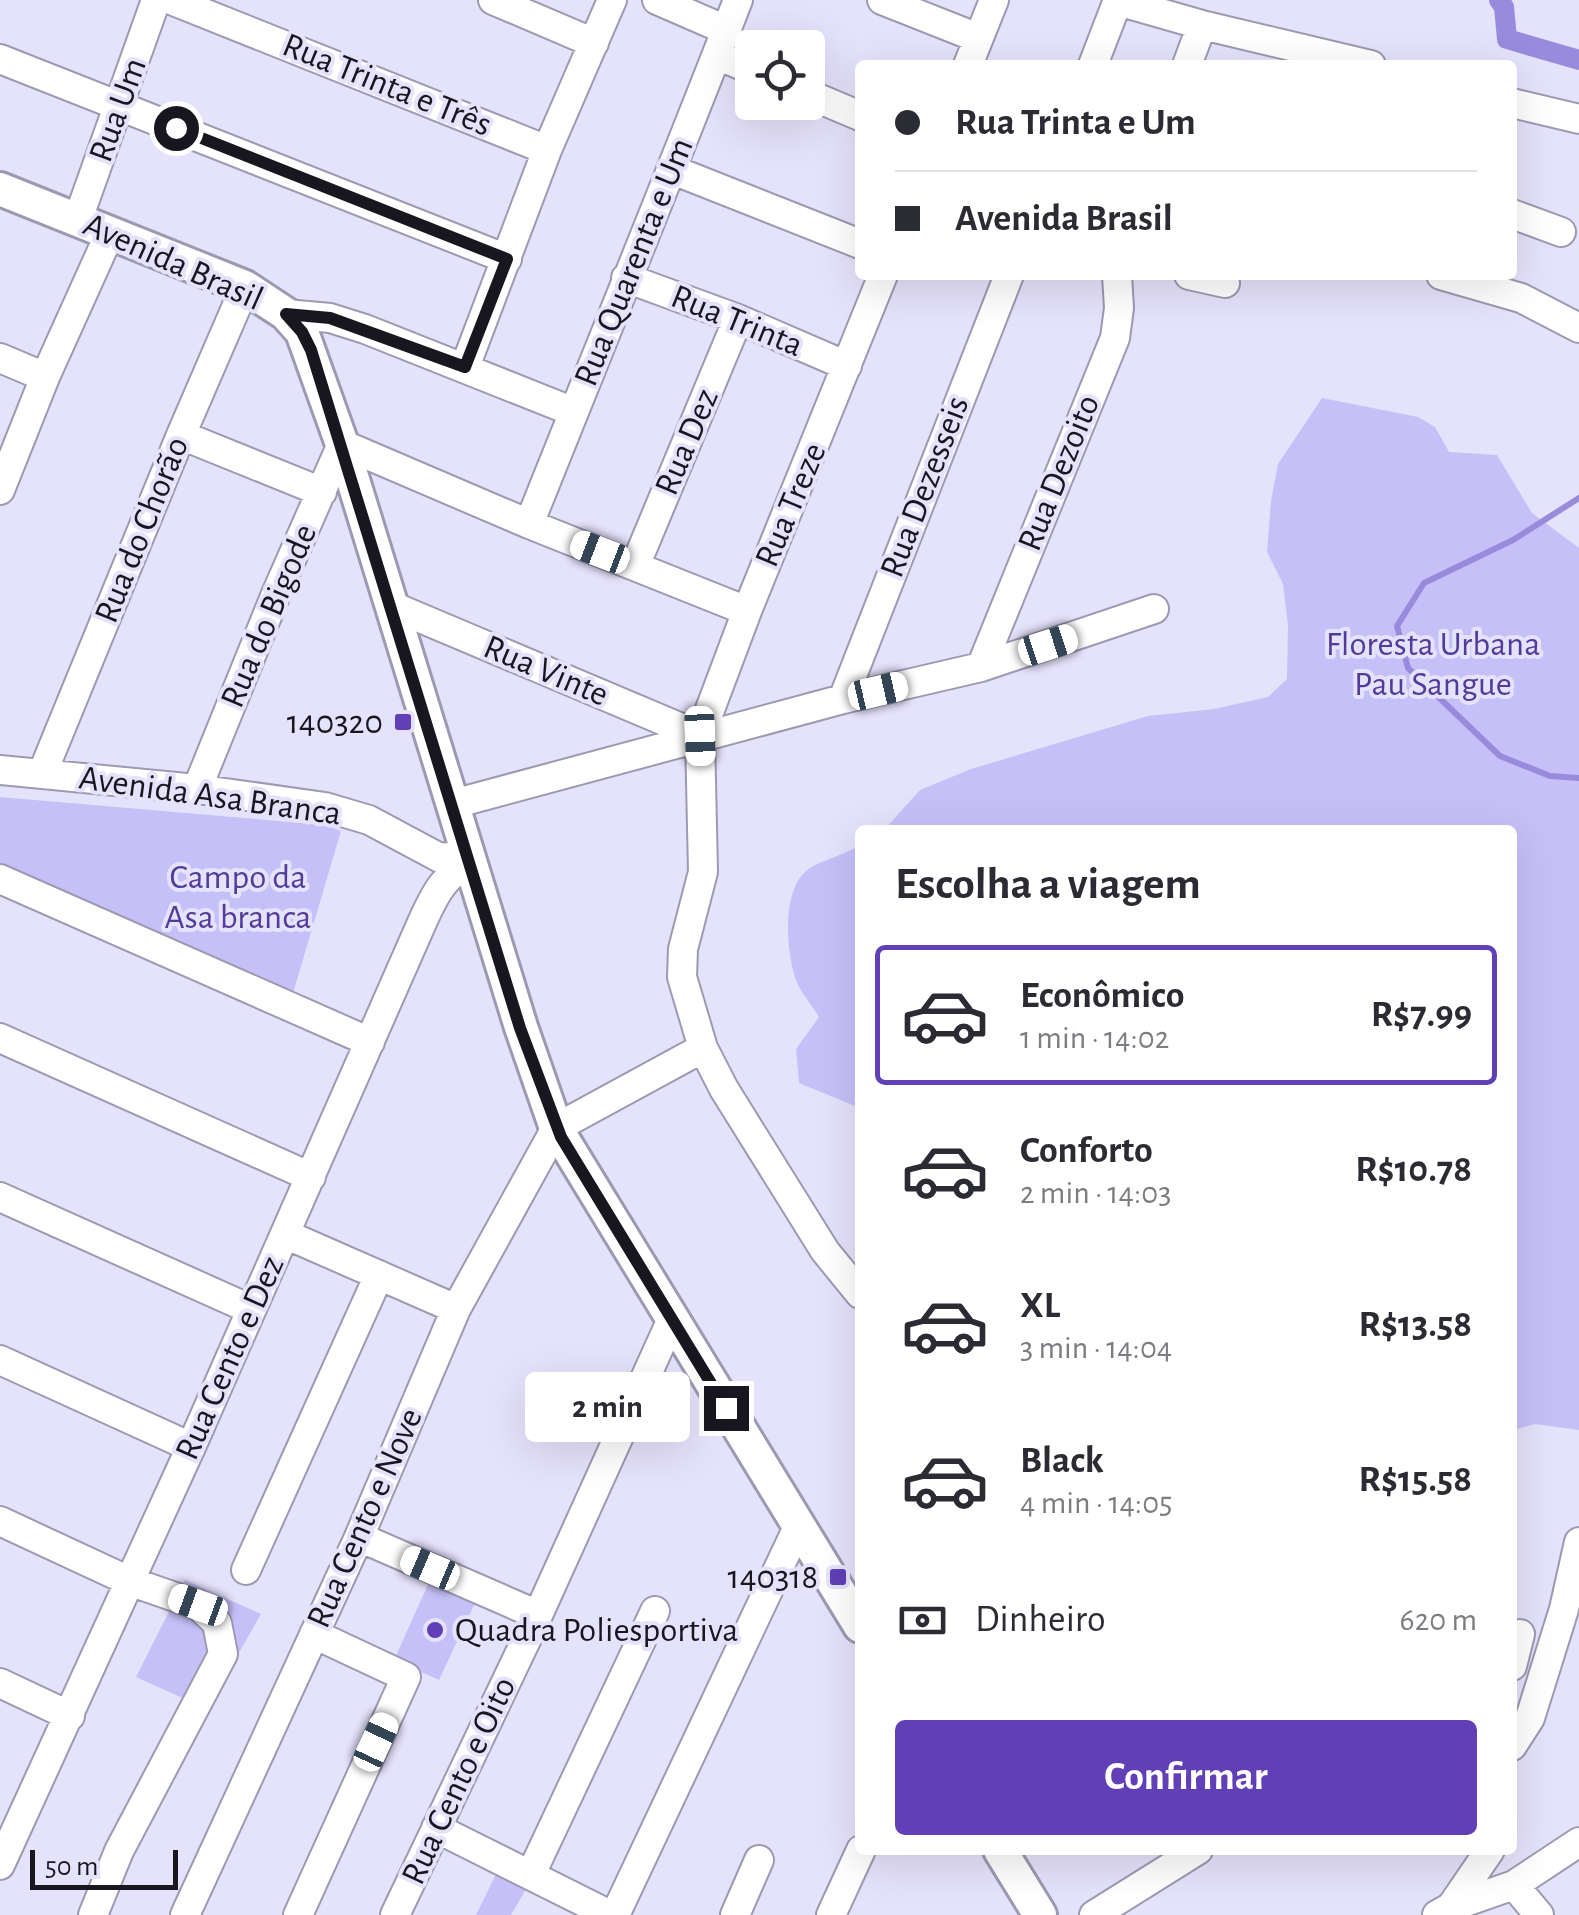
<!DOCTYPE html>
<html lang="pt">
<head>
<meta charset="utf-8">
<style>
	:root { --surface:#fff; --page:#f7f7f7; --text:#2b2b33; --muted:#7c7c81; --line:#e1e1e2; --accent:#603fb7 }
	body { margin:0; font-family:"Alegreya Sans",sans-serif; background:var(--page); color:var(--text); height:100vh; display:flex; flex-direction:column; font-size:38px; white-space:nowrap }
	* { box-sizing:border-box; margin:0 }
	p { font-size:32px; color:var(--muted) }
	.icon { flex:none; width:55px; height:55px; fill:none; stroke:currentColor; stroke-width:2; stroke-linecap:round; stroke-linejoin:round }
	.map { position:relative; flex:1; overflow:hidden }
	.sheet { position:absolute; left:855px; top:825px; width:662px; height:1030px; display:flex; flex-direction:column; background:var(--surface); border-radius:10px; box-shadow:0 10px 40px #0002 }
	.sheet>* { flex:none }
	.top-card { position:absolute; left:855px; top:60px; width:662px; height:220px; border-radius:10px; box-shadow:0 10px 40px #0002; display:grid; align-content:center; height:220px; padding:0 40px; background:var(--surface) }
	.tools { position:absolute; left:735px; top:30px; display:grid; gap:20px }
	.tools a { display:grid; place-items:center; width:90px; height:90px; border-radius:10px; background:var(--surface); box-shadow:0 10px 40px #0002; font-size:50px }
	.scale { position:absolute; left:30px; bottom:25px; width:148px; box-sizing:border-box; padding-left:10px; border:5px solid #181720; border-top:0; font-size:28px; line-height:35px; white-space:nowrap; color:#181720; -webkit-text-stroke:8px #e5e2fb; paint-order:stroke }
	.end { position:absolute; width:45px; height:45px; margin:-22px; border:12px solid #181720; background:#fff; box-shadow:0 0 0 5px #fff }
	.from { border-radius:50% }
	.bubble { position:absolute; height:70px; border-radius:10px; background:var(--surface); box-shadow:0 10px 40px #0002; font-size:32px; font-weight:700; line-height:70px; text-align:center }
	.car { position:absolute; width:30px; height:60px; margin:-30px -15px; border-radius:12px; box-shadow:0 0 8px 2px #0007; background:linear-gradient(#fff 24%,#345 0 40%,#fff 0 76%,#345 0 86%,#fff 0) }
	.top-card b { display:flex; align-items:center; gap:35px; height:95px; font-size:38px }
	.top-card b+b { border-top:2px solid var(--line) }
	.top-card i { width:25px; height:25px; background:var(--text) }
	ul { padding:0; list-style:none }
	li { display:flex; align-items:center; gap:30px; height:140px; margin:0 20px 15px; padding:0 20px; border:5px solid transparent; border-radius:10px }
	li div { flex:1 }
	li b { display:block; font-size:38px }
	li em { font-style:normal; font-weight:700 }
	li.active { border-color:var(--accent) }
	li>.icon { width:90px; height:90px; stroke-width:1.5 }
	h2 { padding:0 40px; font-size:45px; line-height:120px }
	.pay { display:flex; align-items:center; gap:25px; height:110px; padding:0 40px; font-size:38px }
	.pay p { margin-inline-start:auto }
	.action { display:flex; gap:20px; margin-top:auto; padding:20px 40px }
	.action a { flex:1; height:115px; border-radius:10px; background:var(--accent); color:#fff; font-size:40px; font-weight:700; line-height:115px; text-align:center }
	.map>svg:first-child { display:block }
	.green { fill:#c7c0f8 }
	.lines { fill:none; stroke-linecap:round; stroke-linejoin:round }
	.stream { stroke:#998bdc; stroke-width:6 }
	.canal { stroke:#998bdc; stroke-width:20 }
	.minor-casing { stroke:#9c9ab1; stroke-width:32 }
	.major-casing { stroke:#9c9ab1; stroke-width:38 }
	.minor { stroke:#fff; stroke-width:28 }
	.major { stroke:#fff; stroke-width:32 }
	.route { stroke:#181720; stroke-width:12 }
	.poi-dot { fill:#603fb7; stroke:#e5e2fb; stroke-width:4 }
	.labels { text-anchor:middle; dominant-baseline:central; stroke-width:8; stroke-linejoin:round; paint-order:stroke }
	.street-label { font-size:35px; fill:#181720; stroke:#e5e2fb }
	.park-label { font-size:35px; fill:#533b9a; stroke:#e5e2fb }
	.poi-label { font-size:35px; fill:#181720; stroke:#e5e2fb; text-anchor:end }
</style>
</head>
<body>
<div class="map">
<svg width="1579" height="1915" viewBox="0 0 1579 1915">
	<rect width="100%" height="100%" fill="#e5e2fb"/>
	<path class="green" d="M1322,398l96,19 17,10 14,25 48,3 35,58 47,35v882l-44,-6 -22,6 -1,-600h-628l36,-40 51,-21 177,-53 66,-7 54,-12 19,-18 1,-54 -5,-41 -16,-32 4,-51 7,-37z
		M0,797l325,28 16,6 -53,179 -288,-142z
		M860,845v263l-61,-25 -3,-34 23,-32c-7,-12 -20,-26 -24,-40 -9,-29 -14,-90 15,-109 15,-9 34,-13 50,-23z
		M185,1580l76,34 -54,95 -71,-32z
		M430,1580l46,21 -37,79 -45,-20z
		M498,1870l31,14 -18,31h-35z"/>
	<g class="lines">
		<path class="stream" d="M1579,498l-66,42 -89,43 -27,43 11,42 92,88 50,20 29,2"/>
		<path class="canal" d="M1499,0l5,7 3,32 72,21"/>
		<g class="minor-casing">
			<path id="minor" d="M171,0l376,150
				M493,0l101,43
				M657,0l69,30
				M882,0l96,38
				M1118,1l84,24 169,40
				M717,55l35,15
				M0,59l507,200
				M968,65l26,-65
				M1093,65l25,-65
				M1187,65l15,-40
				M808,94l52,22
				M1512,103l67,16
				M673,170l187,74
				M1512,214l49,18
				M78,219l78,-219
				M1189,275l36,8
				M1441,275l80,23 58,30
				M626,278l112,41 109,47
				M286,314l44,4 35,11 209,83
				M0,358l45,19
				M465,367l82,-217 65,-150
				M181,435l141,57
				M0,490l45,-113 65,-144
				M529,524c70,-175 141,-349 209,-524
				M635,566l103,-247
				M392,606l308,130
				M981,667l134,-329 4,-30 -2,-33
				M843,699l166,-424
				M0,770l197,19 128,18 44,13 71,38 29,-3
				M42,774l139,-339 64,-148
				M197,789l79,-195 66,-150 187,80 218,87
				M453,804l390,-105 138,-32 173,-58
				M0,879l370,163
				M0,1038l311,139
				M0,1197l250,112
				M285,1234l171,75
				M860,1294l-35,-43 -101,-162 -21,-41 -21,-71 1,-28 20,-77 -3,-136 47,-125 136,-336
				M0,1360l191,87
				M0,1521l129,60 69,24 19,18 6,31 -104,197 -26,64
				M359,1537l179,78
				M246,1570l133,-295
				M1512,1666l8,-32
				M0,1683l70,33
				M1512,1746l18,-28 34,-109 15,-67
				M436,1828l174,87
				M0,1865l191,-418 233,-529c11,-24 22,-46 48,-55
				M531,1874l124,-263
				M1514,1885l25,30
				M1451,1907l39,-57
				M185,1915l174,-378 97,-228 100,-181 147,-80
				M298,1915l108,-238 -92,-43
				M395,1915l143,-300 134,-296
				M615,1915l183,-388
				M735,1915l24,-55
				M831,1915l30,-65
				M1094,1915l104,-65
				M1437,1915l14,-8 63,-22 65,-43"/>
		</g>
		<g class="major-casing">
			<path id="major" d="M0,189l245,98 41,27 16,18 40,112 179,583 35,101 304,498
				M1000,1850l40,65"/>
		</g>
		<use href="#minor" class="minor"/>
		<use href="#major" class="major"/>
	</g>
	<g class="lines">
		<path class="route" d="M176,128l331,131 -42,108 -135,-49 -44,-4 16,18 9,18 209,678 41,109 165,271"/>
	</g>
	<g class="poi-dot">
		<rect x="393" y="712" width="20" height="20" rx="5"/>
		<rect x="828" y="1567" width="20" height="20" rx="5"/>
		<circle cx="435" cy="1630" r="10"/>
	</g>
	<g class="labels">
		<g class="street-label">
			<text transform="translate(387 85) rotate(22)">Rua Trinta e Três</text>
			<text transform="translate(118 110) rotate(-70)">Rua Um</text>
			<text transform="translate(173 262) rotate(24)">Avenida Brasil</text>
			<text transform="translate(634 262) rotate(-68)">Rua Quarenta e Um</text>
			<text transform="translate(737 321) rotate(22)">Rua Trinta</text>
			<text transform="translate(687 442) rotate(-67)">Rua Dez</text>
			<text transform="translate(1059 473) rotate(-68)">Rua Dezoito</text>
			<text transform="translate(925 487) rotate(-69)">Rua Dezesseis</text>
			<text transform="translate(791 505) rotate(-67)">Rua Treze</text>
			<text transform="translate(142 530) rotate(-68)">Rua do Chorão</text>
			<text transform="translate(269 616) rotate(-67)">Rua do Bigode</text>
			<text transform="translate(546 671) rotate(23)">Rua Vinte</text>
			<text transform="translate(210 796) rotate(8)">Avenida Asa Branca</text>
			<text transform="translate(230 1358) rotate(-66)">Rua Cento e Dez</text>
			<text transform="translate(365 1518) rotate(-66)">Rua Cento e Nove</text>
			<text transform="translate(459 1781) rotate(-65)">Rua Cento e Oito</text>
		</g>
		<g class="park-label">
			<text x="1433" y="644">Floresta Urbana<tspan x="1433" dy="40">Pau Sangue</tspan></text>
			<text x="238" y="877">Campo da<tspan x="238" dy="40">Asa branca</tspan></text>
		</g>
		<g class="poi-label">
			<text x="383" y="722">140320</text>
			<text x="818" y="1577">140318</text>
			<text x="455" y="1630" text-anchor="start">Quadra Poliesportiva</text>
		</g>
	</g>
</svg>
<div class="tools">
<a><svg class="icon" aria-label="locate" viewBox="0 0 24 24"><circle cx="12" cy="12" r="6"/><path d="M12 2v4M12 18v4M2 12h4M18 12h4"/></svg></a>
</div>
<div class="scale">50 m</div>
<i class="end from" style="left:176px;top:128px"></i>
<i class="end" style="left:726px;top:1408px"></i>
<div class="bubble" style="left:525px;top:1372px;width:165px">2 min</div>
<i class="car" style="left:600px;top:552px;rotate:291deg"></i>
<i class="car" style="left:1048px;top:645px;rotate:72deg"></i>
<i class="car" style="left:878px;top:691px;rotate:77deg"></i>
<i class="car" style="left:700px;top:736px;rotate:178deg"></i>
<i class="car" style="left:430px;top:1568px;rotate:293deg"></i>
<i class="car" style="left:198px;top:1605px;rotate:290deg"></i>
<i class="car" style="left:376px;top:1742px;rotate:25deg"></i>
<div class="top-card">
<b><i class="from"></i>Rua Trinta e Um</b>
<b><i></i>Avenida Brasil</b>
</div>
<section class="sheet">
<h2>Escolha a viagem</h2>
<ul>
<li class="active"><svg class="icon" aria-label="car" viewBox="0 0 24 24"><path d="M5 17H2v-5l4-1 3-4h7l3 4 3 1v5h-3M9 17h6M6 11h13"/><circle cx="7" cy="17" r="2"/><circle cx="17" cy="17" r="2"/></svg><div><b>Econômico</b><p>1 min · 14:02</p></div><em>R$7.99</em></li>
<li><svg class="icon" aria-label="car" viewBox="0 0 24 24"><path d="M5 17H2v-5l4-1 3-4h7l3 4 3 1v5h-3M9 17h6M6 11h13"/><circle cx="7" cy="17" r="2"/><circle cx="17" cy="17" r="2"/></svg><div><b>Conforto</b><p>2 min · 14:03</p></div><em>R$10.78</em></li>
<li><svg class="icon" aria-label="car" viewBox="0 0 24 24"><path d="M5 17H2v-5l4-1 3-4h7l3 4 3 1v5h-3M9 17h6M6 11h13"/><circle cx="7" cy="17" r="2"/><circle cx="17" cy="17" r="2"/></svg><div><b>XL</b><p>3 min · 14:04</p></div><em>R$13.58</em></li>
<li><svg class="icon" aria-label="car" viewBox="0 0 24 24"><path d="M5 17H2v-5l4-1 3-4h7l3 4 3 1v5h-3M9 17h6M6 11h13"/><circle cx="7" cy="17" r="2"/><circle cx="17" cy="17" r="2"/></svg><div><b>Black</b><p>4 min · 14:05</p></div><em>R$15.58</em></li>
</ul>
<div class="pay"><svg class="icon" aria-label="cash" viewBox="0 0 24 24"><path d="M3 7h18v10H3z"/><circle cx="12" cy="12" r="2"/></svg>Dinheiro<p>620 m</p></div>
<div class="action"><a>Confirmar</a></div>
</section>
</div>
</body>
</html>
